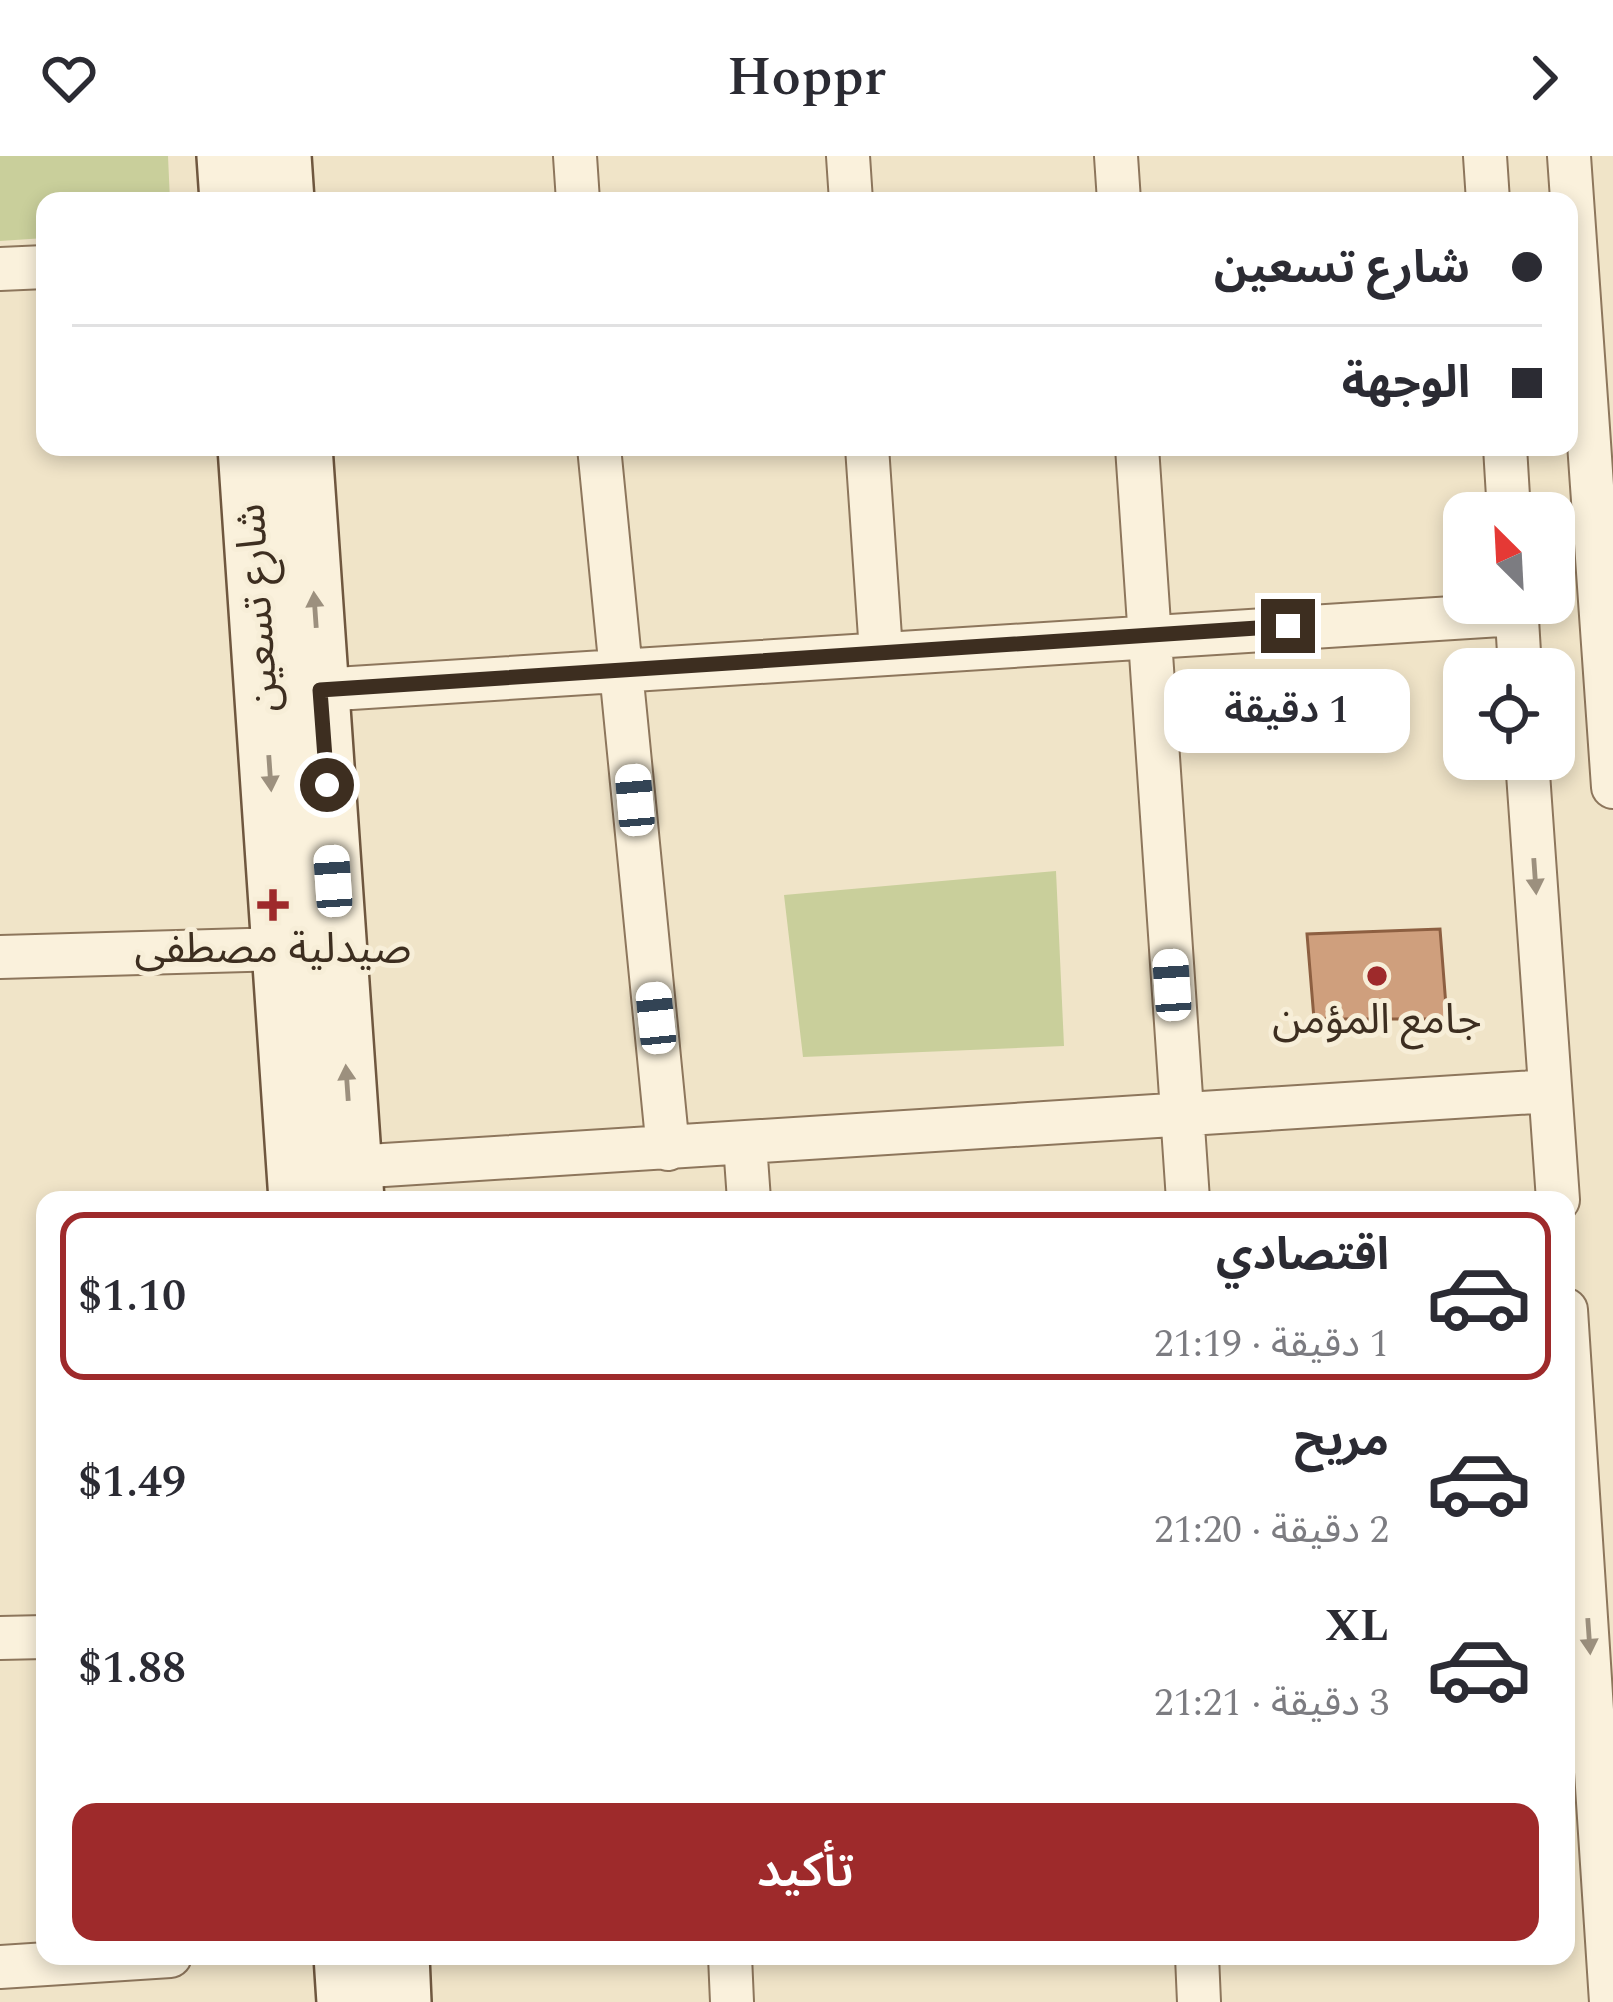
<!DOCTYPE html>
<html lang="ar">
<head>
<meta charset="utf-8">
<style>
	:root { --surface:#fff; --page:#f2f2f3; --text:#2b2b33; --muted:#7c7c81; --line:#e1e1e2; --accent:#9e2a2b }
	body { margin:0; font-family:Spectral,"Noto Sans Arabic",serif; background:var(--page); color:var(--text); direction:rtl; height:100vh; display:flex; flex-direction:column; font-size:45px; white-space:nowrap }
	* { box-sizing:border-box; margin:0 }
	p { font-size:39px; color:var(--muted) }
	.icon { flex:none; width:66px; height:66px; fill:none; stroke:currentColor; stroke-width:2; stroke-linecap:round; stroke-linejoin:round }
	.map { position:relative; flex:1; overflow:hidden; direction:ltr }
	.drawer { position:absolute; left:36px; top:1035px; width:1539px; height:774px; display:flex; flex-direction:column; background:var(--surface); border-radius:24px; box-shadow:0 6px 18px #0003; direction:rtl }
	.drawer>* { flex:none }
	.hud { position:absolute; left:36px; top:36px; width:1542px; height:264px; border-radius:24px; box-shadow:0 6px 18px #0003; direction:rtl; display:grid; align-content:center; height:264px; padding:0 36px; background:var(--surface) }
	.needle { width:78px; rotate:336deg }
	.tools { position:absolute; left:1443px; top:336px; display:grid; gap:24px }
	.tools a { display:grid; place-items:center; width:132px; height:132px; border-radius:24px; background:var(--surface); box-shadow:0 6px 18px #0003; font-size:60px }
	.end { position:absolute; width:54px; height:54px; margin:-27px; border:15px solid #3d2e20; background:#fff; box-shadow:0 0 0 6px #fff }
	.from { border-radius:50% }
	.bubble { position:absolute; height:84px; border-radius:24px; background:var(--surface); box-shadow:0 6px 18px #0003; font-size:39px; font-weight:600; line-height:84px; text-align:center; direction:rtl }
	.car { position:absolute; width:36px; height:72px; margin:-36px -18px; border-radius:15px; box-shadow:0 0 9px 3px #0007; background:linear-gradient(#fff 24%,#345 0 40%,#fff 0 76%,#345 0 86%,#fff 0) }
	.hud b { display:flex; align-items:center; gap:42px; height:114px; font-size:45px }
	.hud b+b { border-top:3px solid var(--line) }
	.hud i { width:30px; height:30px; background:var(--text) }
	ul { padding:21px 0 0; list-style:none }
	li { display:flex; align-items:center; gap:36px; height:168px; margin:0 24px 18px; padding:0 12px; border:6px solid transparent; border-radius:24px }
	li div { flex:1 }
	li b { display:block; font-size:45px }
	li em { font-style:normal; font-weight:600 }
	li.on { border-color:var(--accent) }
	li>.icon { width:108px; height:108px; stroke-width:1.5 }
	.cta { display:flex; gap:24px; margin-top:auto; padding:24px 36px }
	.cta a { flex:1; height:138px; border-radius:24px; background:var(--accent); color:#fff; font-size:48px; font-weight:600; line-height:138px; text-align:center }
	header { display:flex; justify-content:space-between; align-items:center; height:156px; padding:0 36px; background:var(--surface); font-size:54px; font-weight:600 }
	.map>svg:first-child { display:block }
	.green { fill:#c9cf9b }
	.building { fill:#cf9f7d; stroke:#8d5f41; stroke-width:3 }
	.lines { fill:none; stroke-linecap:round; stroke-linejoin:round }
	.minor-casing { stroke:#8d765c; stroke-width:46 }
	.secondary-casing { stroke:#6f573f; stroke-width:62 }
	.minor { stroke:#faf1dc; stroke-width:42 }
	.secondary { stroke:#faf1dc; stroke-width:57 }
	.oneway { fill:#9c907e }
	.route { stroke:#3d2e20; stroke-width:15 }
	.poi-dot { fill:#9e2a2b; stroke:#f7eed8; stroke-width:4.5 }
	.labels { text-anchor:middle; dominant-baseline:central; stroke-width:10; stroke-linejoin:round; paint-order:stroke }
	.street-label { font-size:42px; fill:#3d2e20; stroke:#f7eed8 }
	.poi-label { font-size:42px; fill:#3d2e20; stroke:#f7eed8 }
</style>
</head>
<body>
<header><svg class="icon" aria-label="forward" viewBox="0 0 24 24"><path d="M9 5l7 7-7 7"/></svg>Hoppr<svg class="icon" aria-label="heart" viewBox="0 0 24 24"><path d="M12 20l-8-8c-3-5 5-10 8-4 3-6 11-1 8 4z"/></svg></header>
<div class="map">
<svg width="1613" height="1846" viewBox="0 0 1613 1846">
	<rect width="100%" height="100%" fill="#f0e4c8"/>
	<path class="green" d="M0,0h168l2,45h-125v37l-45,3z
		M1056,715l8,175 -261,11 -19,-162z"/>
	<path class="building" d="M1440,773l7,90h-133l-7,-85z"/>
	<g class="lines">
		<g class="minor-casing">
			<path id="minor" d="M575,0l3,45
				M848,0l3,45
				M1116,0l3,45
				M1485,0l3,45
				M1569,0l44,631
				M0,113l45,-2
				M599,291l69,702
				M867,291l14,205
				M1137,291l51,753
				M1505,291l4,66
				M1516,447l4,66
				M320,534l1196,-76
				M1527,603l31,441
				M0,801l283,-8
				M745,988l4,56
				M353,1011l1197,-76
				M1566,1154l45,692
				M0,1482l45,-1
				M730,1800l2,46
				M1197,1800l2,46
				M0,1811l170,-11"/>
		</g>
		<g class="secondary-casing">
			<path id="secondary" d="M226,0l3,45
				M282,0l3,45
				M247,291l51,753
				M303,291l52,753
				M343,1800l3,46
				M400,1800l2,46"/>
		</g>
		<use href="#minor" class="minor"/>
		<use href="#secondary" class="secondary"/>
	</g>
	<defs><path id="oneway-solid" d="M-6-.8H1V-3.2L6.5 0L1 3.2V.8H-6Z" transform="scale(3)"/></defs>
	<g class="oneway">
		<use href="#oneway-solid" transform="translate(315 454) rotate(-94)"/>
		<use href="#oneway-solid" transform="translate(270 617) rotate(86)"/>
		<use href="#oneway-solid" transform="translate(1535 720) rotate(86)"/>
		<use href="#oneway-solid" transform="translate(347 927) rotate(-94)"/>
		<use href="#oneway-solid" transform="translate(1589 1480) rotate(86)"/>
	</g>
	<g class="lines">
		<path class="route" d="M327,629l-7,-95 968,-64"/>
	</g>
	<g class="poi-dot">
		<path d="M267 731h12v12h12v12h-12v12h-12v-12h-12v-12h12z"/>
		<circle cx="1377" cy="820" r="12"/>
	</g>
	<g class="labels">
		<g class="street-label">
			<text transform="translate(258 452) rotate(-94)">شارع تسعين</text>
		</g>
		<g class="poi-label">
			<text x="273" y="793">صيدلية مصطفى</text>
			<text x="1377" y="864">جامع المؤمن</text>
		</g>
	</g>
</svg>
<div class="tools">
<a><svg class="needle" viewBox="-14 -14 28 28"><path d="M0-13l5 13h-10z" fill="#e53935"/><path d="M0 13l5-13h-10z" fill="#7c7c81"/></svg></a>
<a><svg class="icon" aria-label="locate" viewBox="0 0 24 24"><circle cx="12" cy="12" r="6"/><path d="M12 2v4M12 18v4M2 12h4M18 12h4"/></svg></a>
</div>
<i class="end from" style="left:327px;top:629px"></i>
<i class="end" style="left:1288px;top:470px"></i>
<div class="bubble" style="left:1164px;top:513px;width:246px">1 دقيقة</div>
<i class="car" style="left:635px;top:644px;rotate:355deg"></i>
<i class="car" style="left:333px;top:725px;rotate:356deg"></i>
<i class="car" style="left:1172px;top:829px;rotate:356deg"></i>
<i class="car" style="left:656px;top:862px;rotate:354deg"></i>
<div class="hud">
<b><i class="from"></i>شارع تسعين</b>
<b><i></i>الوجهة</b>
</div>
<section class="drawer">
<ul>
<li class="on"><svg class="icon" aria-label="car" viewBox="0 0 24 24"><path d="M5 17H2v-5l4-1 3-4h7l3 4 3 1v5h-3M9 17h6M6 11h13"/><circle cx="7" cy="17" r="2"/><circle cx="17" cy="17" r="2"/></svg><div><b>اقتصادي</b><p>1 دقيقة · 21:19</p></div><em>$1.10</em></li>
<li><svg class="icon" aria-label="car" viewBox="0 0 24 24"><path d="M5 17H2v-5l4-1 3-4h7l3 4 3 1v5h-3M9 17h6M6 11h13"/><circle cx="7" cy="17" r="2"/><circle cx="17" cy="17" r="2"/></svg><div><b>مريح</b><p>2 دقيقة · 21:20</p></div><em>$1.49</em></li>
<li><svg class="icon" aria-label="car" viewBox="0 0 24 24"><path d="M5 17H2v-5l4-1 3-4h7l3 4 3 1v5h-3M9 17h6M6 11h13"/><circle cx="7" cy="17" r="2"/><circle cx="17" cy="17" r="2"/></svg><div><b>XL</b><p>3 دقيقة · 21:21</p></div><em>$1.88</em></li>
</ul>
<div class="cta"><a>تأكيد</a></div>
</section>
</div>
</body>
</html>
